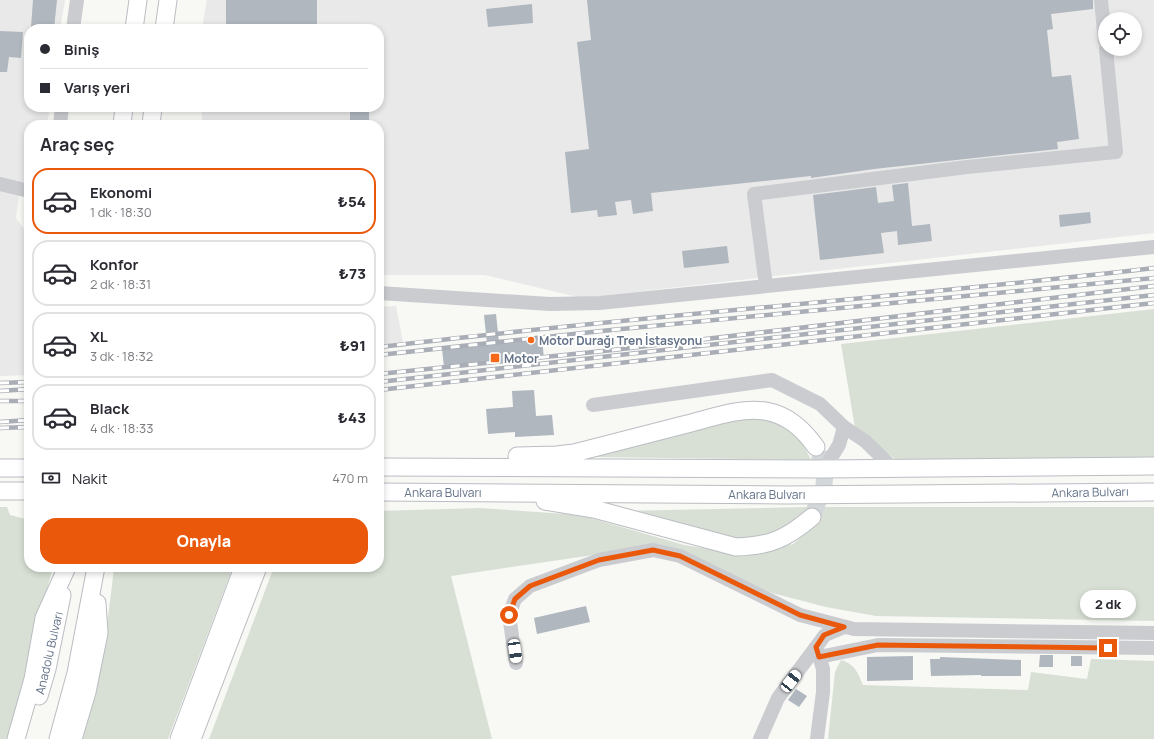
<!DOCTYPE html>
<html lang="tr">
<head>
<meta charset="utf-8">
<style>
	:root { --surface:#fff; --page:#f7f7f7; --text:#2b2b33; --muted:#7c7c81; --line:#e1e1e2; --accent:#ea580c }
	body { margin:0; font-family:Manrope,sans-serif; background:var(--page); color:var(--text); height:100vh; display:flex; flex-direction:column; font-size:15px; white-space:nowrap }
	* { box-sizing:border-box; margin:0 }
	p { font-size:13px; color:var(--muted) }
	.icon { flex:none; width:22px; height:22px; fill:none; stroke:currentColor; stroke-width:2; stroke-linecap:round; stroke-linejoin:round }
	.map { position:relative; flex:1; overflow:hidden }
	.side { position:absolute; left:24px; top:120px; width:360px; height:452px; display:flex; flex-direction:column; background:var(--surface); border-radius:16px; box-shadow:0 2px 6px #0003 }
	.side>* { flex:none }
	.hud { position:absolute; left:24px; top:24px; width:360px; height:88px; border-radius:16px; box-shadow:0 2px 6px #0003; display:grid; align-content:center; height:88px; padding:0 16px; background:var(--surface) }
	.fabs { position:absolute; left:1098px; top:12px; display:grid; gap:8px }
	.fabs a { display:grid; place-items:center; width:44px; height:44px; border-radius:50%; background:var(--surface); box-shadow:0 2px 6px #0003; font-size:20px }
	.end { position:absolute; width:18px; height:18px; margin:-9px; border:5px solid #ea580c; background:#fff; box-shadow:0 0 0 2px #fff }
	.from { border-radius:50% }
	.bubble { position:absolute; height:28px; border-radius:14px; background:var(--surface); box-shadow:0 2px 6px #0003; font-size:13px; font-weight:800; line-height:28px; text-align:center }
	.car { position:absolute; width:12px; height:24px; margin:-12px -6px; border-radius:5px; box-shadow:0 0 3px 1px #0007; background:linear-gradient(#fff 24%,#345 0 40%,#fff 0 76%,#345 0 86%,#fff 0) }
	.hud b { display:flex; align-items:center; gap:14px; height:38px; font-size:15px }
	.hud b+b { border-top:1px solid var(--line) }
	.hud i { width:10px; height:10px; background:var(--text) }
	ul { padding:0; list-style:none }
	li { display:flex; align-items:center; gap:12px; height:66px; margin:0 8px 6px; padding:0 8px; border:2px solid var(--line); border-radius:16px }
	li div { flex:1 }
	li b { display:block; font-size:15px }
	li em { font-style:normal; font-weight:800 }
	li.current { border-color:var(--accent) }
	li>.icon { width:36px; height:36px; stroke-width:1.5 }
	h2 { padding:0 16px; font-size:18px; line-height:48px }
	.pay { display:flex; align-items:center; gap:10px; height:44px; padding:0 16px; font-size:15px }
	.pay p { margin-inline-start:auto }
	.action { display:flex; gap:8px; margin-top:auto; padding:8px 16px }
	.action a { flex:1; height:46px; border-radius:16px; background:var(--accent); color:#fff; font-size:16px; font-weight:800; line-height:46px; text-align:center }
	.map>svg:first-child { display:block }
	.built { fill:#e8e9e8; fill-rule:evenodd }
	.green { fill:#d8e0d5 }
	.building { fill:#b0b7bf }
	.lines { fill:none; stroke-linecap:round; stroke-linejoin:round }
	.major-tunnel { stroke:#d3d7da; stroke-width:17; stroke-dasharray:17 8; stroke-linecap:butt }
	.major-casing { stroke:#babdc2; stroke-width:19 }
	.minor { stroke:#caccd0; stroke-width:14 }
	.major { stroke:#fff; stroke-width:17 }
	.rail-casing { stroke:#a9adb5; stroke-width:4.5 }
	.rail { stroke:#fff; stroke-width:3; stroke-dasharray:9; stroke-linecap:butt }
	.route { stroke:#ea580c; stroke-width:5 }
	.poi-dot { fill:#f66817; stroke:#fff; stroke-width:1.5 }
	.labels { text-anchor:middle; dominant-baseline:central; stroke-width:4; stroke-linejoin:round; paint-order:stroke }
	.poi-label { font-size:12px; font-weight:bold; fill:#647389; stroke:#fff; text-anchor:start }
	.street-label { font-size:12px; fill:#647389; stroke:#fff }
</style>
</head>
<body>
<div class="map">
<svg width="1154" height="739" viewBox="0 0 1154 739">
	<rect width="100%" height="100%" fill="#f8f8f5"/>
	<path class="built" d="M0,0h65l-5,29h-31v78h21l-3,18h-18v57h-8l-5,36 13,18v139l-29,1z
		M207,0h947v233l-572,65 -97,-23h-106v-150h-176l-2,-18h178v-78h-177zM1105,19h30v30h-30z
		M396,306l7,36 -24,3v-38z"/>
	<path class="green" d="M1154,309v149l-255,4 -44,-34 -14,-84z
		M743,417l30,3 25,13 13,27 -218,-3 87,-25z
		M0,507h7l3,8 19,5v47h24l-14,52 -27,120h-12z
		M808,507h346v114l-278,-5 -50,-9 -54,-14 -117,-47 -204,30 41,163h-283l65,-172h105v-56l101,-3 100,7 104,30 55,9 28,-4 26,-6 27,-23 -14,-6 -30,19 -23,7 -24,-2 -107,-28z
		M114,567h119l-65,172h-87c18,-56 27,-113 33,-172z
		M1091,659l63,2v78h-326l7,-67 6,-12c14,4 17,13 22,25l165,5 3,-18 56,7z"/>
	<path class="building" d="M33,0h24l-3,29 -23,-2z
		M226,0h91v29h-91z
		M587,0h506v9l-42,5 2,15 -6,1 5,47 19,-2 8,64 -22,3 1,7 -184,20 -63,9v-2l-160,17 2,18 -20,3 -2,-14 -16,2 2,13 -19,2 -1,-7 -26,3 -6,-61 24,-3 -12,-107 14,-2z
		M532,4l1,19 -45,4 -2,-18z
		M0,31l23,1 -2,26 -12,-1 -2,15h-7z
		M350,107h19v18h-19z
		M908,183l4,43 18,-2 2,17 -34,4 -1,-14 -16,2 3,20 -64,7 -7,-65 63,-8 2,16 16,-2 -2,-16z
		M1090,212l1,11 -31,4 -1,-12z
		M727,246l2,17 -45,5 -2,-17z
		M496,314l3,28 43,-4 2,21 -100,9 -2,-20 45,-4 -3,-29z
		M534,390l2,26 16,-1 2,20 -39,2v-5l-27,2 -2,-25 27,-2 -1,-16z
		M586,606l4,16 -53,12 -3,-16z
		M1040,655h13v12h-14z
		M913,656v24l-46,1v-24z
		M1071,656h11v10h-11z
		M940,657l81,3v16h-40v-1l-50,1 -1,-17h10z
		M796,689l11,7 -8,11 -11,-7z"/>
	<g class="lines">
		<path class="major-tunnel" d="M812,517l12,-31 1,-18 -9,-21"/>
		<g class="major-casing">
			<path id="major" d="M134,29l4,-29
				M164,29l4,-29
				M122,125l2,-18
				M151,125l2,-18
				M517,456l40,-1 17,-2c38,-10 75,-19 113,-29 24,-6 53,-17 78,-13 23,4 38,18 51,36
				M379,467l445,2 330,-3
				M0,468h29
				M0,491h29
				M379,492l408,3 367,-3
				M545,501l49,8 142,38c34,-1 50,-8 76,-30
				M39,696l8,-27 15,-74
				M16,739l17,-60 11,-61 23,-51
				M58,739l18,-66 20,-106
				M73,739l14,-47 12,-59 -2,-30
				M179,739l62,-166 1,-6
				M192,739l66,-172"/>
		</g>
		<path class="minor" d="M1101,0l4,41
			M73,29l4,-29
			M60,125l2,-18
			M0,184l29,7
			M766,286l-12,-92 213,-27 149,-15 -10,-103
			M379,293l171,11 49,-1 555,-56
			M593,405l179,-25 48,24 24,23 21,14 28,27
			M824,469l15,-24 5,-18
			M817,649l6,20v23l-6,47
			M819,657l59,-12 276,3
			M516,663l-7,-48 6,-16 15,-13 69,-26 54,-10 27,6 120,59 54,14 300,4
			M760,739l18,-41 47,-63 19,-8"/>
		<use href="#major" class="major"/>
		<g class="rail-casing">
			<path id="rail" d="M379,347c258,-31 517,-49 775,-79
				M379,355l232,-25 543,-52
				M379,374l234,-24 541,-64
				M379,382l775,-87
				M0,383l29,-1
				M379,390l775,-87
				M0,391l29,-2
				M0,401h29
				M0,422l29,-2
				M0,428l29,-1"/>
		</g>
		<use href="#rail" class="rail"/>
	</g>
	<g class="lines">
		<path class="route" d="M509,615l6,-16 15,-13 69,-26 54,-10 27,6 120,59 44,12 -20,8 -8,12 3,10 59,-12 230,3"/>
	</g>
	<g class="poi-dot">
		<circle cx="531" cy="340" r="4"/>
		<rect x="490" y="353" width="10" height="10" rx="2"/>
	</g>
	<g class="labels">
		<g class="poi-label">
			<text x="539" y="340">Motor Durağı Tren İstasyonu</text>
			<text x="504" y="358">Motor</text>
		</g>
		<g class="street-label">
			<text x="443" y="492">Ankara Bulvarı</text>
			<text transform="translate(1090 492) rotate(-1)">Ankara Bulvarı</text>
			<text x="767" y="494">Ankara Bulvarı</text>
			<text transform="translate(49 653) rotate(-77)">Anadolu Bulvarı</text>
		</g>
	</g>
</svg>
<div class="fabs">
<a><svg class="icon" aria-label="locate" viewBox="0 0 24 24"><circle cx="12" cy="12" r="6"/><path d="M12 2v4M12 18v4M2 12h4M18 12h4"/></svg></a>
</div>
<i class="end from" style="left:509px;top:615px"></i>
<i class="end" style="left:1108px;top:648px"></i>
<div class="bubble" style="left:1080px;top:590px;width:56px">2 dk</div>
<i class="car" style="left:515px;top:651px;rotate:172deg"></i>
<i class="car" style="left:791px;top:681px;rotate:38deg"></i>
<div class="hud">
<b><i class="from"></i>Biniş</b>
<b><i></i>Varış yeri</b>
</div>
<section class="side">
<h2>Araç seç</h2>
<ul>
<li class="current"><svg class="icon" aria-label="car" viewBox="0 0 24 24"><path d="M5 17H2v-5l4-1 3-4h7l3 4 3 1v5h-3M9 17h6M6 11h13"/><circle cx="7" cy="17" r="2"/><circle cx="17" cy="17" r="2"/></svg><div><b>Ekonomi</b><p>1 dk · 18:30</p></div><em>₺54</em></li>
<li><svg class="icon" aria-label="car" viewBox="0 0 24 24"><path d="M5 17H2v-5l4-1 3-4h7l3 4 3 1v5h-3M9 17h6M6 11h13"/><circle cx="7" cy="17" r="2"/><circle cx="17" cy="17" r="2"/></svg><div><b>Konfor</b><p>2 dk · 18:31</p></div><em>₺73</em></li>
<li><svg class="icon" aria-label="car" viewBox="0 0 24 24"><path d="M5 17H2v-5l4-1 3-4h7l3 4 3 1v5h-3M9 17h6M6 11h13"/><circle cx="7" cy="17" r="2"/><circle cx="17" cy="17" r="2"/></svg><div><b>XL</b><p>3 dk · 18:32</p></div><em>₺91</em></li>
<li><svg class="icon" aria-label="car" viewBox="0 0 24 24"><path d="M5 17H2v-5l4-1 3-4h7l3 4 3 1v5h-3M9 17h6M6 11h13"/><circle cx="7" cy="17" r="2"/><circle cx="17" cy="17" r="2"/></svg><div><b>Black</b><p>4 dk · 18:33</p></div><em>₺43</em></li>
</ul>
<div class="pay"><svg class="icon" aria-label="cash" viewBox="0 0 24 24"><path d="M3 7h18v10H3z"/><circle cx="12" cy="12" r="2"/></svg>Nakit<p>470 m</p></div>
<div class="action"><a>Onayla</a></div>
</section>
</div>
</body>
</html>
